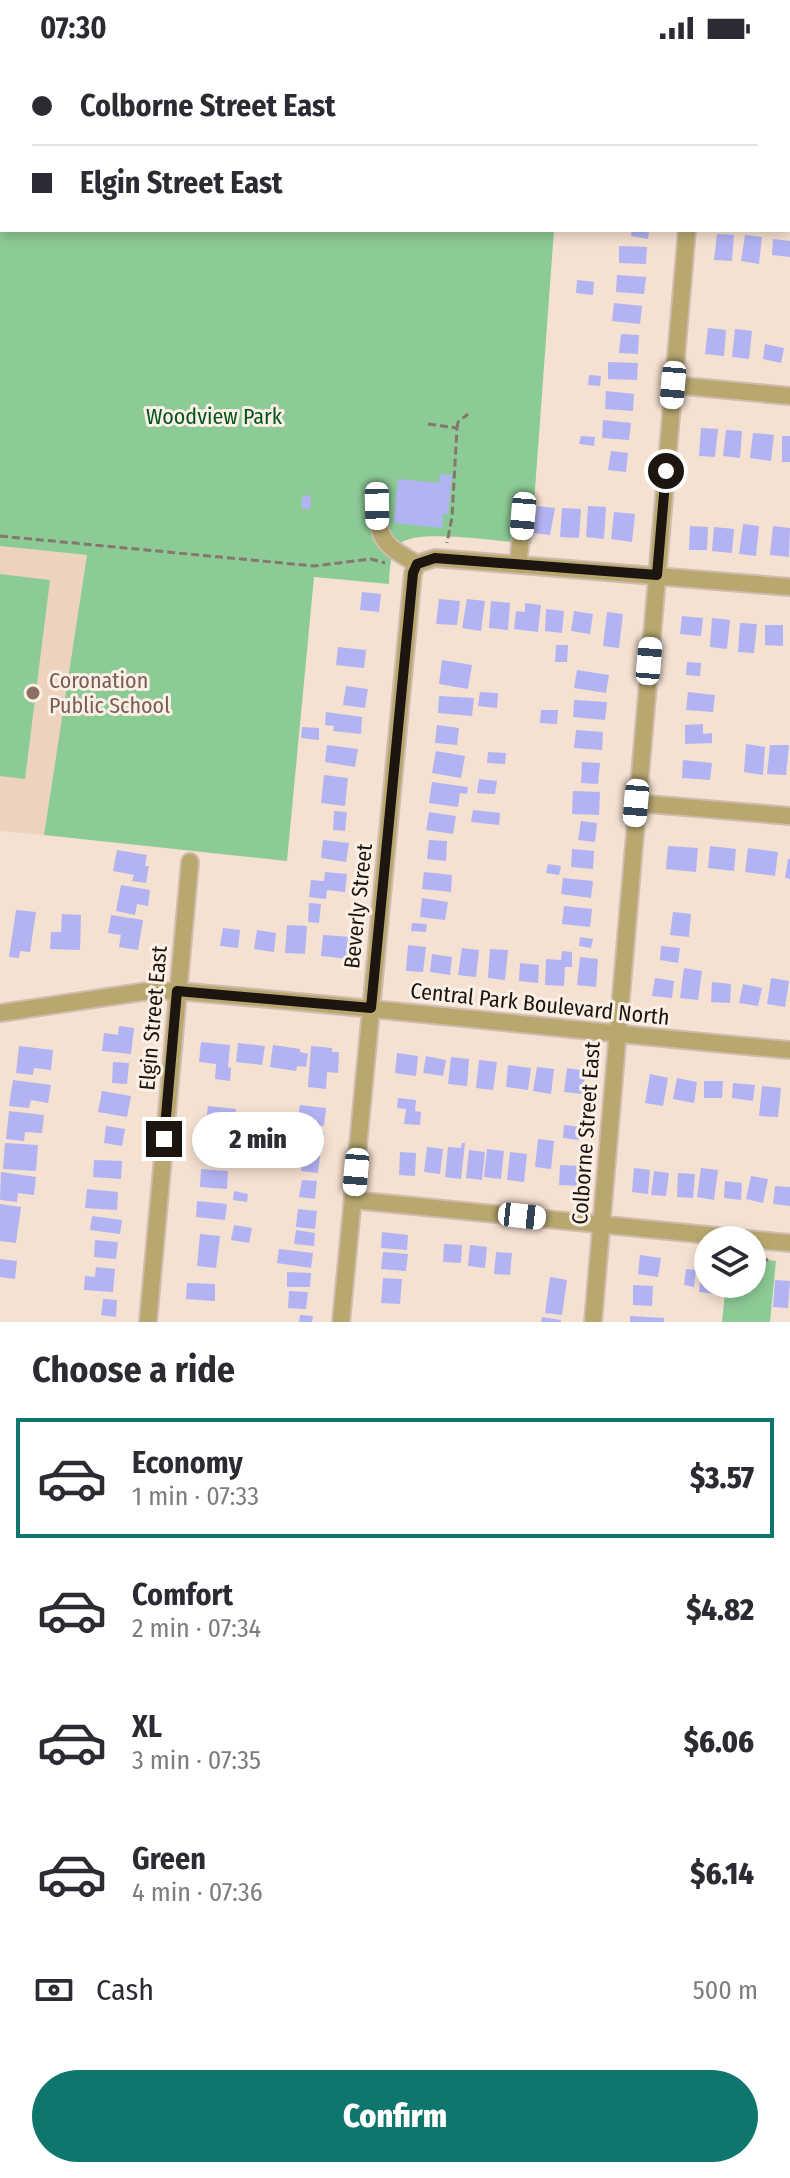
<!DOCTYPE html>
<html lang="en">
<head>
<meta charset="utf-8">
<style>
	:root { --surface:#fff; --page:#f2f2f3; --text:#2b2b33; --muted:#7c7c81; --line:#e1e1e2; --accent:#0f766e }
	body { margin:0; font-family:"Fira Sans Condensed",sans-serif; background:var(--page); color:var(--text); height:100vh; display:flex; flex-direction:column; font-size:30px; white-space:nowrap }
	* { box-sizing:border-box; margin:0 }
	p { font-size:26px; color:var(--muted) }
	.icon { flex:none; width:44px; height:44px; fill:none; stroke:currentColor; stroke-width:2; stroke-linecap:round; stroke-linejoin:round }
	.map { position:relative; height:1266px; overflow:hidden }
	.side { display:flex; flex-direction:column; background:var(--surface); flex:1 }
	.side>* { flex:none }
	.guide { position:absolute; left:0px; top:0px; width:790px; height:176px; box-shadow:0 4px 12px #0003; display:grid; align-content:center; height:176px; padding:0 32px; background:var(--surface) }
	.controls { position:absolute; left:694px; top:1170px; display:grid; gap:16px }
	.controls a { display:grid; place-items:center; width:72px; height:72px; border-radius:50%; background:var(--surface); box-shadow:0 4px 12px #0003; font-size:40px }
	.end { position:absolute; width:36px; height:36px; margin:-18px; border:10px solid #1c1510; background:#fff; box-shadow:0 0 0 4px #fff }
	.from { border-radius:50% }
	.bubble { position:absolute; height:56px; border-radius:28px; background:var(--surface); box-shadow:0 4px 12px #0003; font-size:26px; font-weight:800; line-height:56px; text-align:center }
	.car { position:absolute; width:24px; height:48px; margin:-24px -12px; border-radius:10px; box-shadow:0 0 6px 2px #0007; background:linear-gradient(#fff 24%,#345 0 40%,#fff 0 76%,#345 0 86%,#fff 0) }
	.guide b { display:flex; align-items:center; gap:28px; height:76px; font-size:30px }
	.guide b+b { border-top:2px solid var(--line) }
	.guide i { width:20px; height:20px; background:var(--text) }
	ul { padding:0; list-style:none }
	li { display:flex; align-items:center; gap:24px; height:120px; margin:0 16px 12px; padding:0 16px; border:4px solid transparent; border-radius:0px }
	li div { flex:1 }
	li b { display:block; font-size:30px }
	li em { font-style:normal; font-weight:800 }
	li.selected { border-color:var(--accent) }
	li>.icon { width:72px; height:72px; stroke-width:1.5 }
	h2 { padding:0 32px; font-size:36px; line-height:96px }
	.pay { display:flex; align-items:center; gap:20px; height:88px; padding:0 32px; font-size:30px }
	.pay p { margin-inline-start:auto }
	.primary-button { display:flex; gap:16px; margin-top:auto; padding:16px 32px }
	.primary-button a { flex:1; height:92px; border-radius:48px; background:var(--accent); color:#fff; font-size:32px; font-weight:800; line-height:92px; text-align:center }
	.status { display:flex; justify-content:space-between; align-items:center; height:56px; padding:0 40px; background:var(--surface); direction:ltr }
	.status svg { height:22px; fill:currentColor }
	.map>svg:first-child { display:block }
	.built { fill:#edd2be }
	.green { fill:#8dcb96 }
	.lines { fill:none; stroke-linecap:round; stroke-linejoin:round }
	.stream { stroke:#2fb3c7; stroke-width:5 }
	.building { fill:#b2b3f2 }
	.minor-casing { stroke:#cebcae; stroke-width:20 }
	.major-casing { stroke:#cebcae; stroke-width:26 }
	.path { stroke:#84776d; stroke-width:3; stroke-dasharray:8 4; stroke-linecap:butt }
	.minor { stroke:#b8a86f; stroke-width:16 }
	.major { stroke:#867433; stroke-width:22 }
	.route { stroke:#1c1510; stroke-width:10 }
	.education-dot { fill:#8d6e63; stroke:#fcf0e6; stroke-width:3 }
	.labels { text-anchor:middle; dominant-baseline:central; stroke-width:6; stroke-linejoin:round; paint-order:stroke }
	.park-label { font-size:22px; fill:#00551f; stroke:#fcf0e6 }
	.education-label { font-size:22px; fill:#785e54; stroke:#fcf0e6; text-anchor:start }
	.street-label { font-size:22px; fill:#1c1510; stroke:#fcf0e6 }
</style>
</head>
<body>
<div class="status"><b>07:30</b><svg viewBox="0 0 49 12"><path d="M0 12V9h3v3zM5 12V6h3v6zM10 12V3h3v9zM15 12V0h3v12zM26 1h20v11H26zM47 4h2v5h-2z"/></svg></div>
<div class="map">
<svg width="790" height="1266" viewBox="0 0 790 1266">
	<rect width="100%" height="100%" fill="#f5e1d1"/>
	<path class="built" d="M0,490l87,9 -43,280 -44,-4z"/>
	<path class="green" d="M390,0h156v2z
		M0,83l2,91h552l-23,314c-25,-2 -113,-16 -130,-1 -12,10 -11,27 -12,41l-75,-7 -27,284 -243,-26 43,-280 -87,-9z
		M0,518l50,6 -25,199 -25,-3z
		M752,1202l24,3 -6,61h-48l4,-38h26z"/>
	<g class="lines">
		<path class="stream" d="M482,2l1,-2
			M0,116l2,-1"/>
	</g>
	<path class="building" d="M632,174h17l-1,9 -17,-3z
		M717,178l17,1 -2,26 -18,-1z
		M745,179l17,2 -3,27 -18,-3z
		M773,183l17,2v16l-18,-2z
		M619,190l28,1 -1,17 -27,-1z
		M617,219l29,2 -2,17 -28,-2z
		M577,224l17,2 -1,13 -17,-2z
		M614,247l28,3 -2,18 -28,-3z
		M708,272l18,2 -2,26 -19,-2z
		M735,273l17,2 -3,28 -17,-2z
		M621,278l18,1 -1,19 -19,-1z
		M765,288l19,4 -3,15 -18,-4z
		M608,306l30,1 -1,17 -29,-1z
		M589,319l12,1 -1,10 -12,-1z
		M606,335l28,3 -1,17 -28,-2z
		M603,364l28,3 -2,17 -27,-2z
		M701,372l17,1 -3,28 -16,-1z
		M726,374l16,1 -2,27 -17,-2z
		M753,377l21,2 -3,26 -21,-3z
		M581,380l14,1 -1,9 -15,-2z
		M782,380h8v26h-8z
		M611,395l17,2 -2,19 -18,-2z
		M440,418l12,1 -4,39h-5l-1,14 -48,-5 4,-44 41,4z
		M303,439l8,1 -1,13 -9,-1z
		M537,450l18,2 -5,27 -17,-2z
		M588,450l18,1 -2,32 -18,-2z
		M562,452l19,1 -2,29 -19,-1z
		M614,456l21,2 -3,28 -21,-3z
		M743,468l16,2 -3,30 -17,-2z
		M690,470l18,1 -1,23h-18z
		M773,470l17,2 -1,29 -19,-2z
		M714,471l20,2 -2,24 -20,-2z
		M362,536l19,2 -2,18 -19,-2z
		M439,543l21,2 -3,24 -21,-1z
		M467,543l18,2 -4,30 -19,-3z
		M491,545l19,2 -2,27 -19,-2z
		M525,547l16,2 -3,27 -24,-3 2,-18 9,1z
		M546,553l18,2 -2,22 -17,-2z
		M574,555l19,3 -3,20 -19,-3z
		M607,556l16,2 -4,34 -16,-2z
		M682,560l21,2 -2,18 -21,-2z
		M712,562l18,2 -3,29 -17,-2z
		M740,567l17,1 -3,29 -16,-1z
		M765,569h18v21l-18,-1z
		M556,589h12l-1,17h-12z
		M338,591l28,3 -2,18 -28,-3z
		M442,604l30,5 -4,24 -29,-5z
		M687,606l14,1 -1,13 -14,-1z
		M577,614l32,5 -3,18 -32,-5z
		M346,630l22,3 -3,19 -22,-3z
		M480,636l18,1 -1,15 -19,-2z
		M688,636l27,3 -2,17 -27,-2z
		M439,640l35,2 -2,18 -34,-3z
		M574,644l33,2 -2,18 -32,-3z
		M541,654h17l-1,14 -17,-1z
		M326,656l36,5 -1,17 -28,-3 1,-5 -9,-1z
		M703,668v10l9,-1v10l-27,1v-19z
		M437,669l22,3 -2,17 -22,-2z
		M302,671l17,1v12l-18,-2z
		M576,674l27,2 -1,18 -28,-2z
		M746,688l19,3 -2,28 -19,-3z
		M327,689l31,4 -3,18 -30,-5z
		M770,689h19l-3,30 -19,-1z
		M436,695l29,5 -4,22 -29,-5z
		M488,696l18,1 -1,11 -18,-1z
		M683,704l29,3 -2,17 -28,-2z
		M582,706l18,1 -2,21 -17,-1z
		M324,719l24,3 -3,28 -24,-3z
		M479,723l18,2 -2,13 -18,-1z
		M432,726l36,5 -1,7 -7,-1 -2,14 -29,-4z
		M573,735l27,1 -1,23 -27,-1z
		M473,754l27,3 -1,12 -28,-3z
		M334,755l13,1 -2,19 -12,-1z
		M429,756l27,4 -3,18 -27,-4z
		M581,765l16,2 -2,19 -17,-2z
		M323,784l26,3 -3,19 -25,-4z
		M429,784l18,1 -1,20 -19,-2z
		M668,790l30,2 -2,24 -30,-3z
		M710,790l26,3 -2,22 -26,-3z
		M748,792l30,4 -3,24 -30,-4z
		M572,793l22,2 -1,18 -22,-2z
		M117,794l30,5 -2,11h4l-3,17 -14,-2 2,-6 -21,-4z
		M788,803h2v20l-5,-1z
		M548,808l13,2 -2,9 -13,-2z
		M325,816l22,2 -2,18 -18,-2 -1,9 -17,-2 2,-17 13,1z
		M424,816l28,3 -1,17 -29,-3z
		M563,822l30,3 -2,17 -30,-4z
		M121,829l29,5 -2,16 -11,-2 -2,11 -19,-4z
		M422,842l26,4 -3,18 -25,-3z
		M309,847l12,1 -2,19 -11,-1z
		M564,850l28,3 -2,18 -28,-3z
		M16,854l20,2 -6,40 -10,-1 -1,7 -10,-1z
		M673,856l18,2 -2,23 -19,-2z
		M62,858l19,1 -1,35 -30,-1 1,-17h10z
		M111,859l32,5 -5,30 -19,-3 2,-12 -13,-2z
		M412,867l15,1 -1,8 -15,-1z
		M287,869l20,1 -2,28 -20,-1z
		M223,872l17,2 -2,18 -18,-2z
		M257,874l19,3 -2,19 -20,-3z
		M323,879l29,2 -2,22 -29,-3z
		M580,881l13,2 -2,9 -12,-2z
		M408,889l18,2 -3,25 -17,-1z
		M661,890l19,2 -2,15 -18,-3z
		M462,892l17,2 -3,27 -18,-2z
		M490,893l18,1 -3,30 -17,-2z
		M562,895l10,1v15h-7l-1,19 -19,-1 1,-26 15,1z
		M432,898l20,3 -2,18 -20,-3z
		M580,901l18,2 -2,28 -19,-2z
		M520,907l19,2 -1,18 -19,-2z
		M684,912l18,3 -4,29 -18,-2z
		M655,922l19,3 -2,17 -20,-2z
		M771,922l18,3 -4,26 -18,-3z
		M712,926l19,2 -1,19 -19,-1z
		M743,928l19,4 -4,18 -19,-3z
		M119,970l15,2 -3,26 -29,-3 2,-18 14,2z
		M201,986l29,3 -2,22 3,1 -1,13 -15,-2 1,-15 -17,-2z
		M238,987l27,3 -3,19 -26,-3z
		M273,989l27,4v3l8,2 -2,13 -9,-1 -1,5 -26,-4z
		M19,990l34,4 -2,20 -17,-2 -1,7 -17,-2z
		M311,990l21,2v4h7l-1,21 -11,-1 -1,17 -18,-2z
		M397,997l21,3 -2,20 -21,-3z
		M426,1000l20,4 -3,16 -20,-3z
		M451,1001l18,2 -2,27 -19,-2z
		M479,1004l18,2 -4,28 -17,-2z
		M113,1006l16,1 -2,21 -15,-1z
		M508,1009l23,3 -3,22 -22,-3z
		M537,1011l17,2 -3,25 -18,-3z
		M567,1012l19,3 -4,23 -18,-2z
		M650,1018l18,4 -5,28 -18,-3z
		M677,1022l20,4 -3,21 -21,-4z
		M13,1024l38,5 -3,18 -17,-3 -2,8 -20,-2z
		M704,1025h19l-1,17h-18z
		M733,1027l22,2 -2,16 -21,-3z
		M762,1030l19,2 -3,29 -19,-1z
		M102,1035l29,5 -4,21 -29,-5z
		M398,1042l18,2 -1,11 6,1 -1,13 -16,-1 2,-15 -9,-1z
		M300,1049l26,3 -2,18 -27,-4z
		M208,1050l28,3 -2,16 -28,-3z
		M9,1055l35,4 -2,18 -17,-1 -1,9 -18,-2z
		M564,1069l16,2 -1,13 -16,-2z
		M106,1070l19,3 -3,17 -18,-3z
		M298,1072l26,5 -3,17 -27,-6z
		M209,1077l14,1 -2,21 -14,-2z
		M538,1083l16,2 -3,28 -16,-2z
		M5,1087l33,2 -2,26 -33,-2z
		M462,1087h3l-4,36 -16,-2 3,-30 13,1z
		M427,1091l16,2 -3,25 -16,-2z
		M487,1093l17,2 -3,28 -17,-2z
		M469,1094l16,2 -3,28 -16,-2z
		M400,1096l16,1 -1,23 -16,-1z
		M510,1096l17,2 -3,28 -17,-2z
		M303,1099l17,1 -2,17 -17,-2z
		M94,1104l28,1 -1,18 -28,-2z
		M560,1109l20,1 -1,20 -20,-1z
		M634,1112l16,2 -2,24 -16,-2z
		M701,1112l17,2 -4,30 -17,-3z
		M201,1113l27,2 -1,18 -27,-2z
		M654,1115l15,2 -3,23 -15,-1z
		M1,1116l35,5 -2,18 -16,-2 -1,9 -17,-2z
		M678,1117l17,1 -2,24 -16,-1z
		M751,1120l17,3 -5,24 -17,-4z
		M302,1124l15,1 -2,18 -16,-2z
		M725,1125l17,2 -1,17 -17,-2z
		M775,1130l15,1v19l-17,-2z
		M87,1133l31,3 -1,18 -32,-2z
		M234,1135l14,3 -1,8 -14,-2z
		M197,1145l30,3 -2,16 -29,-3z
		M0,1148l21,3 -5,36 -16,-2z
		M298,1153l19,2 -2,18 -19,-2z
		M92,1160l30,4 -2,14 -30,-4z
		M234,1169l18,3 -3,15 -18,-3z
		M296,1174l19,3 -1,13 -20,-2z
		M382,1176l26,3 -1,15 -26,-2z
		M200,1178l20,2 -4,32 -19,-2z
		M95,1184l23,2 -2,17 -22,-2z
		M444,1188l18,1 -1,18 -18,-1z
		M470,1189l17,2 -2,21 -17,-2z
		M279,1193l34,4 -2,15 -34,-5z
		M383,1196l25,2 -2,17 -25,-2z
		M496,1196l16,1 -2,22 -16,-1z
		M640,1199l21,3 -3,19 -20,-3z
		M0,1203l17,2 -2,18 -15,-2z
		M96,1211l19,2 -2,23 -29,-2 1,-14 10,1z
		M686,1213l10,1 -2,17 -10,-2z
		M287,1216l24,1 -1,14h-23z
		M701,1216l7,1v11h9l-1,10 -17,-2z
		M550,1221l17,3 -5,35 -17,-2z
		M383,1222l19,1 -2,25 -19,-1z
		M775,1224l15,1 -2,27 -15,-1z
		M187,1227l28,1v17l-29,-2z
		M633,1229l20,1 -1,20 -19,-1z
		M289,1235l19,1 -2,17 -18,-1z
		M103,1243l14,1 -1,17 -15,-2z
		M300,1259l13,1 -1,6h-13z
		M630,1260l34,2v4h-34z
		M542,1261l19,3v2h-20z"/>
	<g class="lines">
		<g class="minor-casing">
			<path id="minor" d="M185,2v-2
				M673,329l117,11
				M377,450c1,37 10,40 40,58
				M518,509l5,-49
				M636,747l154,13
				M0,957l148,-22h29c205,17 409,41 613,59
				M353,1144l437,43
				M148,1266l42,-460
				M341,1266l72,-749 4,-9 18,-6 355,29
				M593,1266l94,-1092"/>
		</g>
		<g class="major-casing">
			<path id="major" d="M0,65h2
				M788,138l2,1"/>
		</g>
		<path class="path" d="M428,368l29,4 -5,89 -5,26
			M457,372l1,-6 10,-8
			M0,480l314,30 57,-7 14,4
			M752,1215l16,-12
			M744,1239l3,-11"/>
		<use href="#minor" class="minor"/>
		<use href="#major" class="major"/>
	</g>
	<g class="lines">
		<path class="route" d="M164,1083l13,-148 194,17 42,-435 4,-9 18,-6 222,17 9,-104"/>
	</g>
	<circle class="education-dot" cx="33" cy="637" r="8"/>
	<g class="labels">
		<g class="park-label">
			<text x="214" y="360">Woodview Park</text>
		</g>
		<g class="education-label">
			<text x="49" y="624">Coronation<tspan x="49" dy="25">Public School</tspan></text>
		</g>
		<g class="street-label">
			<text transform="translate(358 850) rotate(-84)">Beverly Street</text>
			<text transform="translate(540 948) rotate(6)">Central Park Boulevard North</text>
			<text transform="translate(153 962) rotate(-85)">Elgin Street East</text>
			<text transform="translate(586 1077) rotate(-86)">Colborne Street East</text>
		</g>
	</g>
</svg>
<div class="controls">
<a><svg class="icon" aria-label="layers" viewBox="0 0 24 24"><path d="M12 4l9 5-9 5-9-5zM3 14l9 5 9-5"/></svg></a>
</div>
<i class="end from" style="left:666px;top:415px"></i>
<i class="end" style="left:164px;top:1083px"></i>
<div class="bubble" style="left:192px;top:1056px;width:132px">2 min</div>
<i class="car" style="left:673px;top:329px;rotate:185deg"></i>
<i class="car" style="left:377px;top:450px;rotate:179deg"></i>
<i class="car" style="left:523px;top:460px;rotate:185deg"></i>
<i class="car" style="left:649px;top:605px;rotate:5deg"></i>
<i class="car" style="left:636px;top:747px;rotate:185deg"></i>
<i class="car" style="left:356px;top:1116px;rotate:185deg"></i>
<i class="car" style="left:522px;top:1160px;rotate:96deg"></i>
<div class="guide">
<b><i class="from"></i>Colborne Street East</b>
<b><i></i>Elgin Street East</b>
</div>
</div>
<section class="side">
<h2>Choose a ride</h2>
<ul>
<li class="selected"><svg class="icon" aria-label="car" viewBox="0 0 24 24"><path d="M5 17H2v-5l4-1 3-4h7l3 4 3 1v5h-3M9 17h6M6 11h13"/><circle cx="7" cy="17" r="2"/><circle cx="17" cy="17" r="2"/></svg><div><b>Economy</b><p>1 min · 07:33</p></div><em>$3.57</em></li>
<li><svg class="icon" aria-label="car" viewBox="0 0 24 24"><path d="M5 17H2v-5l4-1 3-4h7l3 4 3 1v5h-3M9 17h6M6 11h13"/><circle cx="7" cy="17" r="2"/><circle cx="17" cy="17" r="2"/></svg><div><b>Comfort</b><p>2 min · 07:34</p></div><em>$4.82</em></li>
<li><svg class="icon" aria-label="car" viewBox="0 0 24 24"><path d="M5 17H2v-5l4-1 3-4h7l3 4 3 1v5h-3M9 17h6M6 11h13"/><circle cx="7" cy="17" r="2"/><circle cx="17" cy="17" r="2"/></svg><div><b>XL</b><p>3 min · 07:35</p></div><em>$6.06</em></li>
<li><svg class="icon" aria-label="car" viewBox="0 0 24 24"><path d="M5 17H2v-5l4-1 3-4h7l3 4 3 1v5h-3M9 17h6M6 11h13"/><circle cx="7" cy="17" r="2"/><circle cx="17" cy="17" r="2"/></svg><div><b>Green</b><p>4 min · 07:36</p></div><em>$6.14</em></li>
</ul>
<div class="pay"><svg class="icon" aria-label="cash" viewBox="0 0 24 24"><path d="M3 7h18v10H3z"/><circle cx="12" cy="12" r="2"/></svg>Cash<p>500 m</p></div>
<div class="primary-button"><a>Confirm</a></div>
</section>
</body>
</html>
